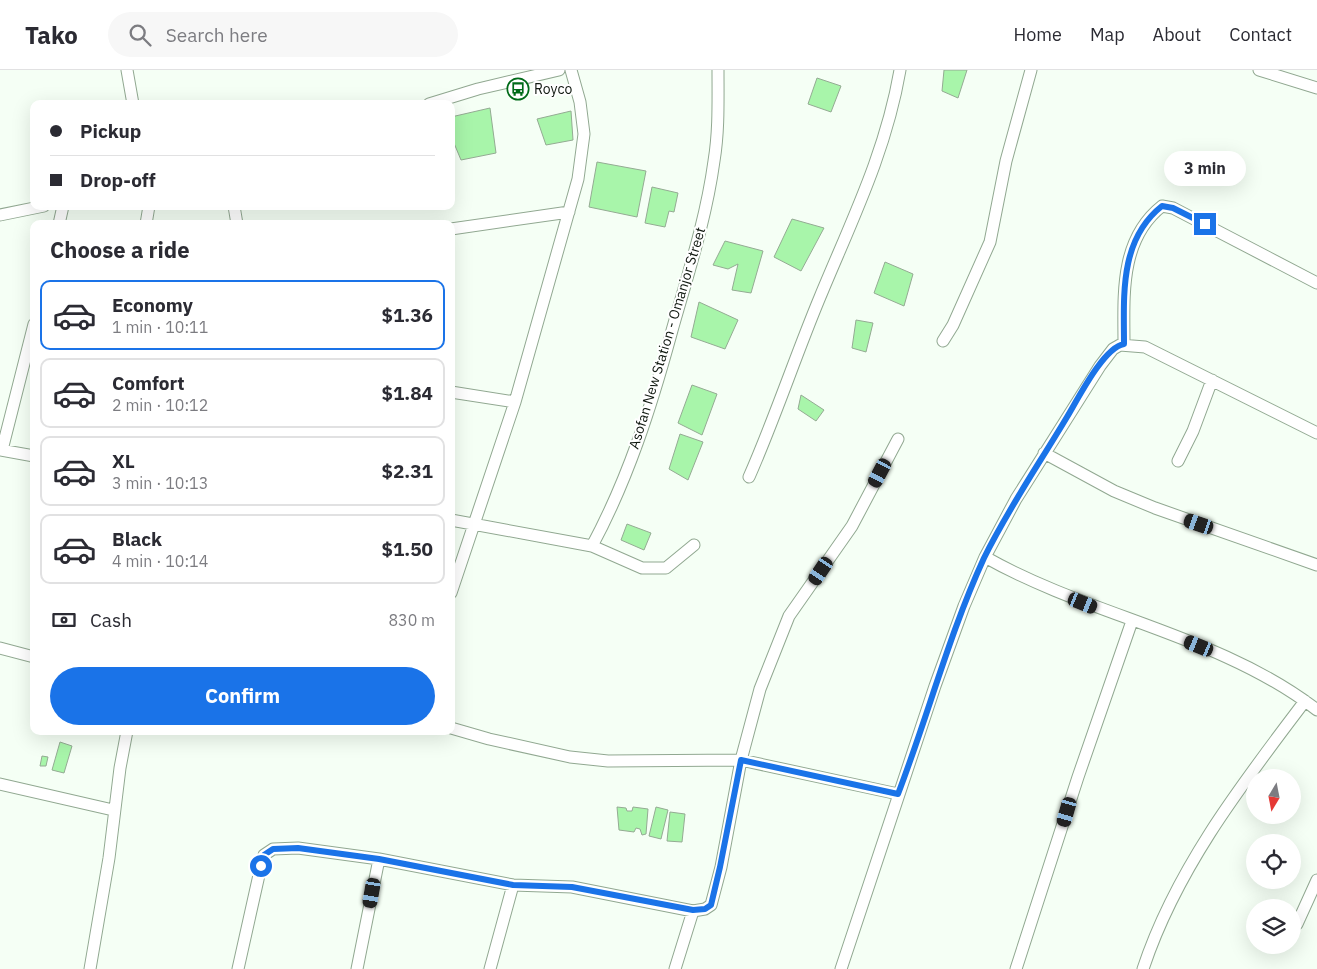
<!DOCTYPE html>
<html lang="en">
<head>
<meta charset="utf-8">
<style>
	:root { --surface:#fff; --page:#f7f7f7; --text:#2b2b33; --muted:#7c7c81; --line:#e1e1e2; --accent:#1a73e8 }
	body { margin:0; font-family:"IBM Plex Sans",sans-serif; background:var(--page); color:var(--text); height:100vh; display:flex; flex-direction:column; font-size:19px; white-space:nowrap }
	* { box-sizing:border-box; margin:0 }
	p { font-size:16px; color:var(--muted) }
	.icon { flex:none; width:28px; height:28px; fill:none; stroke:currentColor; stroke-width:2; stroke-linecap:round; stroke-linejoin:round }
	.map { position:relative; flex:1; overflow:hidden }
	.drawer { position:absolute; left:30px; top:150px; width:425px; height:515px; display:flex; flex-direction:column; background:var(--surface); border-radius:10px; box-shadow:0 5px 20px #0002 }
	.drawer>* { flex:none }
	.hud { position:absolute; left:30px; top:30px; width:425px; height:110px; border-radius:10px; box-shadow:0 5px 20px #0002; display:grid; align-content:center; height:110px; padding:0 20px; background:var(--surface) }
	.needle { width:32px; rotate:190deg }
	.controls { position:absolute; left:1246px; top:699px; display:grid; gap:10px }
	.controls a { display:grid; place-items:center; width:55px; height:55px; border-radius:50%; background:var(--surface); box-shadow:0 5px 20px #0002; font-size:25px }
	.end { position:absolute; width:22px; height:22px; margin:-11px; border:6px solid #1a73e8; background:#fff; box-shadow:0 0 0 2px #fff }
	.from { border-radius:50% }
	.bubble { position:absolute; height:35px; border-radius:18px; background:var(--surface); box-shadow:0 5px 20px #0002; font-size:16px; font-weight:800; line-height:35px; text-align:center }
	.car { position:absolute; width:15px; height:30px; margin:-15px -8px; border-radius:6px; box-shadow:0 0 4px 1px #0007; background:linear-gradient(#222 24%,#8ab4d8 0 40%,#222 0 76%,#8ab4d8 0 86%,#222 0) }
	.hud b { display:flex; align-items:center; gap:18px; height:48px; font-size:19px }
	.hud b+b { border-top:1px solid var(--line) }
	.hud i { width:12px; height:12px; background:var(--text) }
	ul { padding:0; list-style:none }
	li { display:flex; align-items:center; gap:15px; height:70px; margin:0 10px 8px; padding:0 10px; border:2px solid var(--line); border-radius:10px }
	li div { flex:1 }
	li b { display:block; font-size:19px }
	li em { font-style:normal; font-weight:800 }
	li.on { border-color:var(--accent) }
	li>.icon { width:45px; height:45px; stroke-width:1.5 }
	h2 { padding:0 20px; font-size:22px; line-height:60px }
	.pay { display:flex; align-items:center; gap:12px; height:55px; padding:0 20px; font-size:19px }
	.pay p { margin-inline-start:auto }
	.cta { display:flex; gap:10px; margin-top:auto; padding:10px 20px }
	.cta a { flex:1; height:58px; border-radius:30px; background:var(--accent); color:#fff; font-size:20px; font-weight:800; line-height:58px; text-align:center }
	header { display:flex; align-items:center; gap:30px; box-sizing:border-box; height:70px; padding:0 25px; background:var(--surface); border-bottom:1px solid var(--line) }
	header strong { font-size:24px }
	nav { display:flex; gap:28px; margin-inline-start:auto; font-size:18px }
	.search { width:350px; height:45px; background:var(--page); display:flex; align-items:center; gap:12px; box-sizing:border-box; padding:0 18px; border-radius:28px; color:var(--muted); font-size:19px }
	.map>svg:first-child { display:block }
	.building { fill:#a8f5aa; stroke:#94ab93 }
	.lines { fill:none; stroke-linecap:round; stroke-linejoin:round }
	.minor-casing { stroke:#91a891; stroke-width:13 }
	.minor { stroke:#fff; stroke-width:11 }
	.route { stroke:#1a73e8; stroke-width:6 }
	.labels { text-anchor:middle; dominant-baseline:central; stroke-width:4; stroke-linejoin:round; paint-order:stroke }
	.poi-label { font-size:14px; fill:#111911; stroke:#fff; text-anchor:start }
	.street-label { font-size:14px; fill:#111911; stroke:#fff }
</style>
</head>
<body>
<header>
<strong>Tako</strong>
<div class="search"><svg class="icon" aria-label="search" viewBox="0 0 24 24"><circle cx="10" cy="10" r="6"/><path d="M15 15l6 6"/></svg>Search here</div>
<nav><a>Home</a><a>Map</a><a>About</a><a>Contact</a></nav>
</header>
<div class="map">
<svg width="1317" height="899" viewBox="0 0 1317 899">
	<rect width="100%" height="100%" fill="#f5fff5"/>
	<path class="building" d="M944,0h23l-9,28 -16,-7z
		M817,8l24,8 -10,26 -23,-8z
		M490,38l6,45 -35,7 -10,-24v-19z
		M571,41l2,29 -27,5 -9,-26z
		M597,92l49,9 -9,46 -48,-10z
		M652,117l26,6 -4,19 -5,-1 -4,16 -20,-4z
		M792,149l32,9 -23,43 -27,-14z
		M725,171l38,10 -12,42 -19,-3 6,-26 -10,5 -15,-4z
		M885,192l28,12 -9,32 -30,-13z
		M699,232l39,18 -13,29 -34,-12z
		M856,250l17,3 -7,29 -14,-4z
		M692,315l25,9 -15,41 -24,-12z
		M801,325l23,15 -8,11 -18,-12z
		M680,364l23,8 -15,38 -19,-11z
		M627,454l24,9 -7,17 -23,-10z
		M60,672l12,4 -8,27 -12,-3z
		M42,686l6,1 -2,9h-6z
		M617,737l9,1 1,3h5l1,-4 15,2 -2,25 -4,1 -2,-6 -4,-1 -2,4 -15,-2z
		M656,737l12,3 -7,29 -12,-3z
		M670,742l15,2 -3,28 -15,-1z"/>
	<g class="lines">
		<g class="minor-casing">
			<path id="minor" d="M127,0l6,34
				M1259,0l58,18
				M429,34l49,-15 81,-19
				M234,136l3,18
				M0,145l44,-9
				M59,154l4,-18
				M146,154l3,-18
				M451,159l118,-17
				M943,271l10,-16 37,-83 16,-81 25,-91
				M1124,275c0,-49 -5,-105 38,-139l11,2 144,75
				M451,322l64,10
				M0,380l34,6
				M2,380l32,-126
				M1044,383l70,38 41,17 162,57
				M1178,391l15,-30 19,-51
				M749,407c26,-59 46,-120 71,-180 31,-75 66,-145 80,-227
				M451,450l141,26c36,-67 59,-139 79,-212 16,-57 35,-114 43,-173 5,-30 4,-61 4,-91
				M592,476l50,22h24l28,-23
				M985,487c106,60 235,78 332,153
				M451,523l64,-191 63,-223 6,-45 -4,-32 -9,-32
				M0,578l34,9
				M451,658l38,11 81,18 38,4 133,-1 157,34
				M0,714l113,26
				M1292,857l5,-3 20,-44
				M90,899l19,-111 11,-90 7,-37
				M238,899l23,-103 3,-11 9,-6 25,-1 81,11 134,26 59,2 121,24 12,-2 6,-4 10,-38 20,-107 19,-71 29,-73 63,-90 46,-87
				M357,899l22,-110
				M490,899l23,-84
				M675,899l18,-58
				M841,899l94,-283 29,-80 21,-49 31,-58 84,-133 13,-17 7,-4 25,2 172,86
				M1016,899l62,-192 54,-156
				M1143,899c33,-100 99,-185 162,-268"/>
		</g>
		<use href="#minor" class="minor"/>
	</g>
	<g class="lines">
		<path class="route" d="M261,796l3,-11 9,-6 25,-1 81,11 134,26 59,2 121,23 12,-1 6,-4 9,-38 21,-107 157,34c30,-78 51,-160 86,-236 24,-49 55,-94 83,-141 11,-18 36,-69 57,-73 0,-48 -5,-104 38,-138l11,2 32,16"/>
	</g>
	<defs>
		<g id="bus-ring" transform="scale(1.125)"><circle r="9.5" fill="#fff" stroke="#006a18" stroke-width="1.5"/><path d="M-5-6H5V4H4V6H2V4H-2V6H-4V4H-5ZM-3.5-4V0h7V-4ZM-3.5 1.2v1.5H-2V1.2ZM2 1.2v1.5H3.5V1.2Z" fill="#006a18"/></g>
	</defs>
	<g fill-rule="evenodd">
		<use href="#bus-ring" x="518" y="19"/>
	</g>
	<g class="labels">
		<g class="poi-label">
			<text x="534" y="19">Royco</text>
		</g>
		<g class="street-label">
			<text transform="translate(667 268) rotate(-73)">Asofan New Station - Omanjor Street</text>
		</g>
	</g>
</svg>
<div class="controls">
<a><svg class="needle" viewBox="-14 -14 28 28"><path d="M0-13l5 13h-10z" fill="#e53935"/><path d="M0 13l5-13h-10z" fill="#7c7c81"/></svg></a>
<a><svg class="icon" aria-label="locate" viewBox="0 0 24 24"><circle cx="12" cy="12" r="6"/><path d="M12 2v4M12 18v4M2 12h4M18 12h4"/></svg></a>
<a><svg class="icon" aria-label="layers" viewBox="0 0 24 24"><path d="M12 4l9 5-9 5-9-5zM3 14l9 5 9-5"/></svg></a>
</div>
<i class="end from" style="left:261px;top:796px"></i>
<i class="end" style="left:1205px;top:154px"></i>
<div class="bubble" style="left:1164px;top:81px;width:82px">3 min</div>
<i class="car" style="left:880px;top:403px;rotate:208deg"></i>
<i class="car" style="left:1199px;top:454px;rotate:289deg"></i>
<i class="car" style="left:821px;top:501px;rotate:214deg"></i>
<i class="car" style="left:1083px;top:533px;rotate:112deg"></i>
<i class="car" style="left:1199px;top:576px;rotate:292deg"></i>
<i class="car" style="left:1067px;top:742px;rotate:196deg"></i>
<i class="car" style="left:372px;top:823px;rotate:190deg"></i>
<div class="hud">
<b><i class="from"></i>Pickup</b>
<b><i></i>Drop-off</b>
</div>
<section class="drawer">
<h2>Choose a ride</h2>
<ul>
<li class="on"><svg class="icon" aria-label="car" viewBox="0 0 24 24"><path d="M5 17H2v-5l4-1 3-4h7l3 4 3 1v5h-3M9 17h6M6 11h13"/><circle cx="7" cy="17" r="2"/><circle cx="17" cy="17" r="2"/></svg><div><b>Economy</b><p>1 min · 10:11</p></div><em>$1.36</em></li>
<li><svg class="icon" aria-label="car" viewBox="0 0 24 24"><path d="M5 17H2v-5l4-1 3-4h7l3 4 3 1v5h-3M9 17h6M6 11h13"/><circle cx="7" cy="17" r="2"/><circle cx="17" cy="17" r="2"/></svg><div><b>Comfort</b><p>2 min · 10:12</p></div><em>$1.84</em></li>
<li><svg class="icon" aria-label="car" viewBox="0 0 24 24"><path d="M5 17H2v-5l4-1 3-4h7l3 4 3 1v5h-3M9 17h6M6 11h13"/><circle cx="7" cy="17" r="2"/><circle cx="17" cy="17" r="2"/></svg><div><b>XL</b><p>3 min · 10:13</p></div><em>$2.31</em></li>
<li><svg class="icon" aria-label="car" viewBox="0 0 24 24"><path d="M5 17H2v-5l4-1 3-4h7l3 4 3 1v5h-3M9 17h6M6 11h13"/><circle cx="7" cy="17" r="2"/><circle cx="17" cy="17" r="2"/></svg><div><b>Black</b><p>4 min · 10:14</p></div><em>$1.50</em></li>
</ul>
<div class="pay"><svg class="icon" aria-label="cash" viewBox="0 0 24 24"><path d="M3 7h18v10H3z"/><circle cx="12" cy="12" r="2"/></svg>Cash<p>830 m</p></div>
<div class="cta"><a>Confirm</a></div>
</section>
</div>
</body>
</html>
